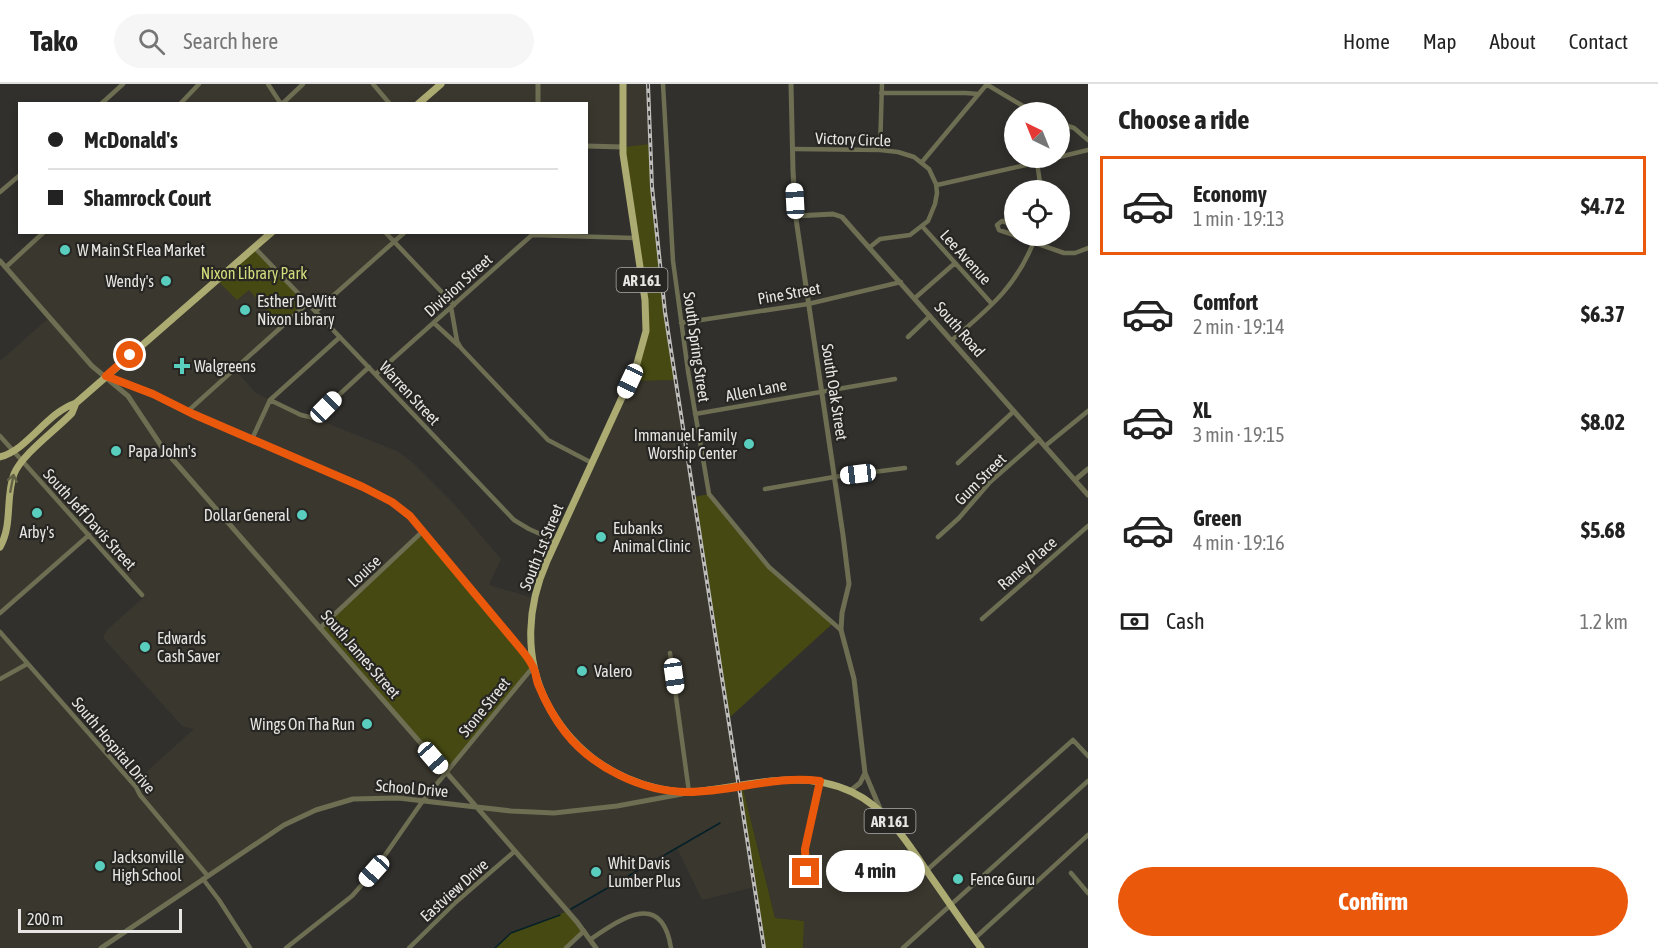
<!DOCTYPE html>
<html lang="en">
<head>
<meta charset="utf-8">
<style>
	:root { --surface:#fff; --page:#f6f6f6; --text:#222; --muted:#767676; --line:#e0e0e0; --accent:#ea580c }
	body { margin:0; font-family:"Asap Condensed",sans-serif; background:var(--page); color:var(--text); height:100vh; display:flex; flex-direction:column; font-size:22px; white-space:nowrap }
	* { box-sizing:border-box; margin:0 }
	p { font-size:20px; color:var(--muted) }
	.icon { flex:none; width:33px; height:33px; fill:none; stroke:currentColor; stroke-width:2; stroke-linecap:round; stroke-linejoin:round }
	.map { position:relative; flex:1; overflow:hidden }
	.panel { display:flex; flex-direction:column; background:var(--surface); width:570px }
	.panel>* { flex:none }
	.top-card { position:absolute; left:18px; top:18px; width:570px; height:132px; border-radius:0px; box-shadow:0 3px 9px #0003; display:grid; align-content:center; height:132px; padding:0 30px; background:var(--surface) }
	.needle { width:39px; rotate:317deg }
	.tools { position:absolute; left:1004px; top:18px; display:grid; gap:12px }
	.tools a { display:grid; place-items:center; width:66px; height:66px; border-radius:50%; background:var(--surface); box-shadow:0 3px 9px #0003; font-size:30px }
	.scale { position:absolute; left:18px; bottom:15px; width:164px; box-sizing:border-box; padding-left:6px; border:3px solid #e7e6e4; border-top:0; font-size:16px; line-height:21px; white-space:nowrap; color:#e7e6e4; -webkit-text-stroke:4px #272623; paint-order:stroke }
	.end { position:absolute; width:27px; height:27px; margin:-14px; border:8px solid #ea580c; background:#fff; box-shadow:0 0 0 3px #fff }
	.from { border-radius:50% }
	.bubble { position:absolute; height:42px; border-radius:21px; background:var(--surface); box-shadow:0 3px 9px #0003; font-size:20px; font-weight:700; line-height:42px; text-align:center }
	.car { position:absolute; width:18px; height:36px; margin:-18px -9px; border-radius:8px; box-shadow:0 0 4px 2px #0007; background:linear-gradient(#fff 24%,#345 0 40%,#fff 0 76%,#345 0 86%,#fff 0) }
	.top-card b { display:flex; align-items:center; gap:21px; height:57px; font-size:22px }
	.top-card b+b { border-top:2px solid var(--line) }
	.top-card i { width:15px; height:15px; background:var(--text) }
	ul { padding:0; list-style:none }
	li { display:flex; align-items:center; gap:18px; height:99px; margin:0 12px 9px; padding:0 18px; border:3px solid transparent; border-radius:0px }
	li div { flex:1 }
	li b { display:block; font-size:22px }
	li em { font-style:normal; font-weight:700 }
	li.current { border-color:var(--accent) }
	li>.icon { width:54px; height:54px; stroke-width:1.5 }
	h2 { padding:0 30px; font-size:27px; line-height:72px }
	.pay { display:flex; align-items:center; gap:15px; height:66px; padding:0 30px; font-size:22px }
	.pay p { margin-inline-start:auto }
	.button { display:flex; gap:12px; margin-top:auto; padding:12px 30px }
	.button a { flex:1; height:69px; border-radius:36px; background:var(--accent); color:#fff; font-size:24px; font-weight:700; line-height:69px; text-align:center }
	header { display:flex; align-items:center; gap:36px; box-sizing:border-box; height:84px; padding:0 30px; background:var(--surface); border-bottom:2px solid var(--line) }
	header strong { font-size:28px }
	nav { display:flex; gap:33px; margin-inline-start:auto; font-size:21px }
	.search { width:420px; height:54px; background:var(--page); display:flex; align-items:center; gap:15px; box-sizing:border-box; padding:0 21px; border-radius:33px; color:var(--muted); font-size:22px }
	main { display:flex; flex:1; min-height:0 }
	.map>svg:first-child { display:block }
	.built { fill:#3a372e }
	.green { fill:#464a12 }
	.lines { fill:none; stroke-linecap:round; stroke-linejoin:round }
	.stream { stroke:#052028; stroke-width:1.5 }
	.minor { stroke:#6e6e53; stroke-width:4.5 }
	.tertiary { stroke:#6e6e53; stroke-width:5 }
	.primary { stroke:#acab72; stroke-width:7 }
	.rail-casing { stroke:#bebdbb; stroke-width:4 }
	.rail { stroke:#272623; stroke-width:1.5; stroke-dasharray:4.5; stroke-linecap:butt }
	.oneway { stroke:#636247 }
	.route { stroke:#ea580c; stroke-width:8 }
	.poi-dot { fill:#59cebe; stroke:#272623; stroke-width:2 }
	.labels { text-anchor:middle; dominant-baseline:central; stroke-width:4.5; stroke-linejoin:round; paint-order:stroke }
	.shield { fill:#272623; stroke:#adacaa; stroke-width:1.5 }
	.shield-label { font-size:15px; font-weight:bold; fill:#e7e6e4 }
	.street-label { font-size:16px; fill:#e7e6e4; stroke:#272623 }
	.poi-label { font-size:16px; fill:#e7e6e4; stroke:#272623; text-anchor:start }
	.park-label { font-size:16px; fill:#d3dc7c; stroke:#272623 }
</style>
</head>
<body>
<header>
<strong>Tako</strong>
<div class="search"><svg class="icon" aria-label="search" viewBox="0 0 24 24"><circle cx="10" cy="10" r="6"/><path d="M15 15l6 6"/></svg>Search here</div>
<nav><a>Home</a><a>Map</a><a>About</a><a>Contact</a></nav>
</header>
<main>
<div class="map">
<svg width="1088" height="864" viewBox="0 0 1088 864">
	<rect width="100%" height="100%" fill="#31302d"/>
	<path class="built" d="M199,0h69l14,19 22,-19h344l2,60 -27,3 -36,-1 -1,-42h-406z
		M44,149h361l-89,78 -7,-7 -74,66 21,23 45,22 13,3 83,33 16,12 42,42 46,54 -12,26 44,13 97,-217 45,-1 62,397 7,33 10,77 -52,13 -25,-52 -109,63 -122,-138 -24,29 -24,-4 -45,1 -54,18 -198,131h-101v-316l133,152 61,-55 -12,-3 -78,-87v-4l4,-6 36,-32 -55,-62 -89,78v-252l50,-44 -44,-50z
		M787,695l43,4 52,29 69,93 -48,43h-100l1,-27 -29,-3 -33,-133z"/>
	<path class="green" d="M650,60l10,126 15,110 -45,1 16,-50 -23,-184z
		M255,164l53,55 -26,23 -33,-36 -12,10 -20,-20z
		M709,410l60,72 63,58 -104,95 -34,-222z
		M423,447l110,136 -87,106 -126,-145z
		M739,701h3l33,133 29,3 -1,27h-39z
		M568,827l16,20 -18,17h-71l16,-15z"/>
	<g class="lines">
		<path class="stream" d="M571,825l149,-86
			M495,864l16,-15 49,-18"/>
		<path class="minor" d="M268,0l13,20
			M373,0l17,20
			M663,0l10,177 15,110 21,123 60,73 72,63
			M986,0l47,28
			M881,9h85l12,1
			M101,20l22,-20
			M180,20l19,-20
			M282,20l21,-20
			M1059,39l15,5 14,12
			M793,65l87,1 18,2 16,5 15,12 7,15 1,9 -2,11 -7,17 -18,14 -30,4 -10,8
			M880,66l2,-66
			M1059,73l29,-7
			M922,78l65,-78
			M1037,78l4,28
			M937,101l120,-27
			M0,108l20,-17
			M1014,141l-12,-4 -5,4 2,5 15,5
			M922,142l70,78
			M385,148l69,73
			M1015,152l49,17h11l13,-5
			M255,164l259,272 15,9 27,12
			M6,183l38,-35
			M915,214l40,-35
			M451,223l6,34 4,7 87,92 44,23
			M316,227l89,-79
			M434,239l25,23
			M681,239l127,-19 93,-22
			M908,253l22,-21
			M952,256c39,-33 66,-55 84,-104
			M376,290l156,-139 103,3
			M106,292l47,18 40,20 187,81 22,14 21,22 97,117 13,19 -111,135 -48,69 -22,25 -66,52
			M270,316l31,15 13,3 55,-51
			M188,327l120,-108
			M695,330l200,-35
			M0,352l142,159
			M252,355l18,-39 70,-63
			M1045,362l43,-35
			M958,379l56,-52
			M765,405l69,-12 71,-9
			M938,453l21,-19 31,-36 49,-43
			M0,529l89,-78
			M982,535l106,-93
			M320,544l103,-97
			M0,548l136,155 4,8 67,80
			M670,569l19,139
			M0,595l27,-15
			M927,786l146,-130 15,16
			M1071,789l17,20
			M203,795l16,21 31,48
			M811,798c-14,-33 3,-69 9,-101
			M591,855c31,-21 71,-49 80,9
			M974,855l114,-104
			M409,864l47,-46 59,-51
			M566,864l18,-17
			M903,864l185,-167"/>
		<path class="tertiary" d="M791,0l2,87 3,48 47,316 6,49 -7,29 -1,17 13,49 11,94 -5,10 -10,8
			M538,20v-20
			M586,62l37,1
			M796,132l37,-2 9,3 246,278
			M0,177l92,105 36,30 34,51 415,475 19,26
			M1075,396l13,-11
			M865,689l16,38
			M101,864l183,-123 32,-15 37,-11 45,-1 113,13 43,2 63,-7 65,-12"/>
		<path class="primary" d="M623,0v70l22,146 1,31 -10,36 -89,194c-20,45 -23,95 -1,140 23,45 61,75 110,87 11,2 24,5 36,4 54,-5 108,-25 160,0 36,17 57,53 79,85 17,24 33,48 50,71
			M418,20l23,-20
			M0,373c29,-8 46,-44 76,-54l196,-171
			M0,463c13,-23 5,-49 14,-73 8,-20 42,-44 58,-61l4,-10"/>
		<g class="rail-casing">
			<path id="rail" d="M648,0l4,103 13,125 99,636"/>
		</g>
		<use href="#rail" class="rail"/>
	</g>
	<defs><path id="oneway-shaft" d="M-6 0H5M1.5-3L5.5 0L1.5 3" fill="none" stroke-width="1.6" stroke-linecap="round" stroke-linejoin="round" transform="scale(1.5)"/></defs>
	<use class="oneway" href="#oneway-shaft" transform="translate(12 399) rotate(-79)"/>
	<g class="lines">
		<path class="route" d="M130,271l-24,21 47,18 40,20 170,73 29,15 18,14 110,132c5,6 10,12 13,19 3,5 3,12 5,17 7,17 16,34 27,48 28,36 78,60 123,60 45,0 87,-17 132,-11l-15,68 1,23"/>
	</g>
	<g class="poi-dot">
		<circle cx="65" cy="166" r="6"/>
		<circle cx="166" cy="197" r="6"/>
		<circle cx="245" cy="226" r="6"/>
		<path d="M179 273h6v6h6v6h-6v6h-6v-6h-6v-6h6z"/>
		<circle cx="749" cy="360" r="6"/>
		<circle cx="116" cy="367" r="6"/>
		<circle cx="37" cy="429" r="6"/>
		<circle cx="302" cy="431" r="6"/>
		<circle cx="601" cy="453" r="6"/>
		<circle cx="145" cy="563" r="6"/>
		<circle cx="582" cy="587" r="6"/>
		<circle cx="367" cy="640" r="6"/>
		<circle cx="100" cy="782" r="6"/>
		<circle cx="596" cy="788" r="6"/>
		<circle cx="958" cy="795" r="6"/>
	</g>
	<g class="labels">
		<g class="shield">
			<rect x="616.5" y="184" width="51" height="24" rx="4.5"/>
			<rect x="864.5" y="725" width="51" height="24" rx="4.5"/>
		</g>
		<g class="shield-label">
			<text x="642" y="196">AR 161</text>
			<text x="890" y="737">AR 161</text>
		</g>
		<g class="street-label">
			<text transform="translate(853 55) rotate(2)">Victory Circle</text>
			<text transform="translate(966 173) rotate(48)">Lee Avenue</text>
			<text transform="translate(458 201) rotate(-42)">Division Street</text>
			<text transform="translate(789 209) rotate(-10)">Pine Street</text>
			<text transform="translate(960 245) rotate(49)">South Road</text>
			<text transform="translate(697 263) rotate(82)">South Spring Street</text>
			<text transform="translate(756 306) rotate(-11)">Allen Lane</text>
			<text transform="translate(835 308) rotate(81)">South Oak Street</text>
			<text transform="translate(410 309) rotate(47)">Warren Street</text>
			<text transform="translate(980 395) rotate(-45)">Gum Street</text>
			<text transform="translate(90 435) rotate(48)">South Jeff Davis Street</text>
			<text transform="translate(541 463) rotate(-68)">South 1st Street</text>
			<text transform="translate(1027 479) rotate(-41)">Raney Place</text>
			<text transform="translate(364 487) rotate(-43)">Louise</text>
			<text transform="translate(361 570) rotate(49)">South James Street</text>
			<text transform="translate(484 623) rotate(-51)">Stone Street</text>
			<text transform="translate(114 661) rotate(50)">South Hospital Drive</text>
			<text transform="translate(412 704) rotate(5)">School Drive</text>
			<text transform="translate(454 806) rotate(-42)">Eastview Drive</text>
		</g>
		<g class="poi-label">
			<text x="77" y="166">W Main St Flea Market</text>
			<text x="154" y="197" text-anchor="end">Wendy's</text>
			<text x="257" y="217">Esther DeWitt<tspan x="257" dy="18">Nixon Library</tspan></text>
			<text x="194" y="282">Walgreens</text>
			<text x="737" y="351" text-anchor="end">Immanuel Family<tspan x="737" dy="18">Worship Center</tspan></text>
			<text x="128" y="367">Papa John's</text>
			<text x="290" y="431" text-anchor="end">Dollar General</text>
			<text x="613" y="444">Eubanks<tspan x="613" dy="18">Animal Clinic</tspan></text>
			<text x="37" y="448" text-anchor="middle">Arby's</text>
			<text x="157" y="554">Edwards<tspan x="157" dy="18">Cash Saver</tspan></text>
			<text x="594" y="587">Valero</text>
			<text x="355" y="640" text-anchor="end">Wings On Tha Run</text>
			<text x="112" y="773">Jacksonville<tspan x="112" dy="18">High School</tspan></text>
			<text x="608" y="779">Whit Davis<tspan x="608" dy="18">Lumber Plus</tspan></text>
			<text x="970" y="795">Fence Guru</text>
		</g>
		<g class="park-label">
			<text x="254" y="189">Nixon Library Park</text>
		</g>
	</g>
</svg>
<div class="tools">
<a><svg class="needle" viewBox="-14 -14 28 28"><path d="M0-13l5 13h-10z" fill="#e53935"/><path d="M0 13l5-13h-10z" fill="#767676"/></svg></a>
<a><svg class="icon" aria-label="locate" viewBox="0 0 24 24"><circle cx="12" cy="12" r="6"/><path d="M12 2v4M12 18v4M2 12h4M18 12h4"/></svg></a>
</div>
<div class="scale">200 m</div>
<i class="end from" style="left:130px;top:271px"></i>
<i class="end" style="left:806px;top:788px"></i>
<div class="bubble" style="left:826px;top:766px;width:99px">4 min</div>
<i class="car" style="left:795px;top:117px;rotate:357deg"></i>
<i class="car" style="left:630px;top:297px;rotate:205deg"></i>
<i class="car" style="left:326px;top:323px;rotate:45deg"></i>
<i class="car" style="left:858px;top:390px;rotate:263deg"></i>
<i class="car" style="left:674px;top:592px;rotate:172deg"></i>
<i class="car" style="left:433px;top:674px;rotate:139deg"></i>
<i class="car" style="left:374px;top:787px;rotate:222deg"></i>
<div class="top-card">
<b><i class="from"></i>McDonald's</b>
<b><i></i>Shamrock Court</b>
</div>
</div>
<section class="panel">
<h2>Choose a ride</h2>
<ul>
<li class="current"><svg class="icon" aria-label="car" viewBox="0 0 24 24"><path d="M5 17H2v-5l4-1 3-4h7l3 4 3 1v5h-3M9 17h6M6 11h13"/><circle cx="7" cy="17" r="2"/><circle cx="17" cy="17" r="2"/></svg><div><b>Economy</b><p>1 min · 19:13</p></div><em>$4.72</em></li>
<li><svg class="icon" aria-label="car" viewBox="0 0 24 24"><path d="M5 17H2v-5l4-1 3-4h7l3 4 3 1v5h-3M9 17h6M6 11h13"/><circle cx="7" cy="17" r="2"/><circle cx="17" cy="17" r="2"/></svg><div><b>Comfort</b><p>2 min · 19:14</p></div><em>$6.37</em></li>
<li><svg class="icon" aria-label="car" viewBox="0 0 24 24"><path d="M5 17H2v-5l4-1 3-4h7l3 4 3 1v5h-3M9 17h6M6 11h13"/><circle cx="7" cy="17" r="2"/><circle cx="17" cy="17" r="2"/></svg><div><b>XL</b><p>3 min · 19:15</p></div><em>$8.02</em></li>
<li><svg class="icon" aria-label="car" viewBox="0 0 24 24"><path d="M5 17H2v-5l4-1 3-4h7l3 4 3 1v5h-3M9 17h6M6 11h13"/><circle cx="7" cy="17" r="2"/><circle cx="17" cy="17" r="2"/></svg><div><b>Green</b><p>4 min · 19:16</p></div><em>$5.68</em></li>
</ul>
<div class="pay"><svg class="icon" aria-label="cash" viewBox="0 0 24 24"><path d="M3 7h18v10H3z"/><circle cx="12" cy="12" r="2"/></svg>Cash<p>1.2 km</p></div>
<div class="button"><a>Confirm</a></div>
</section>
</main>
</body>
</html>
